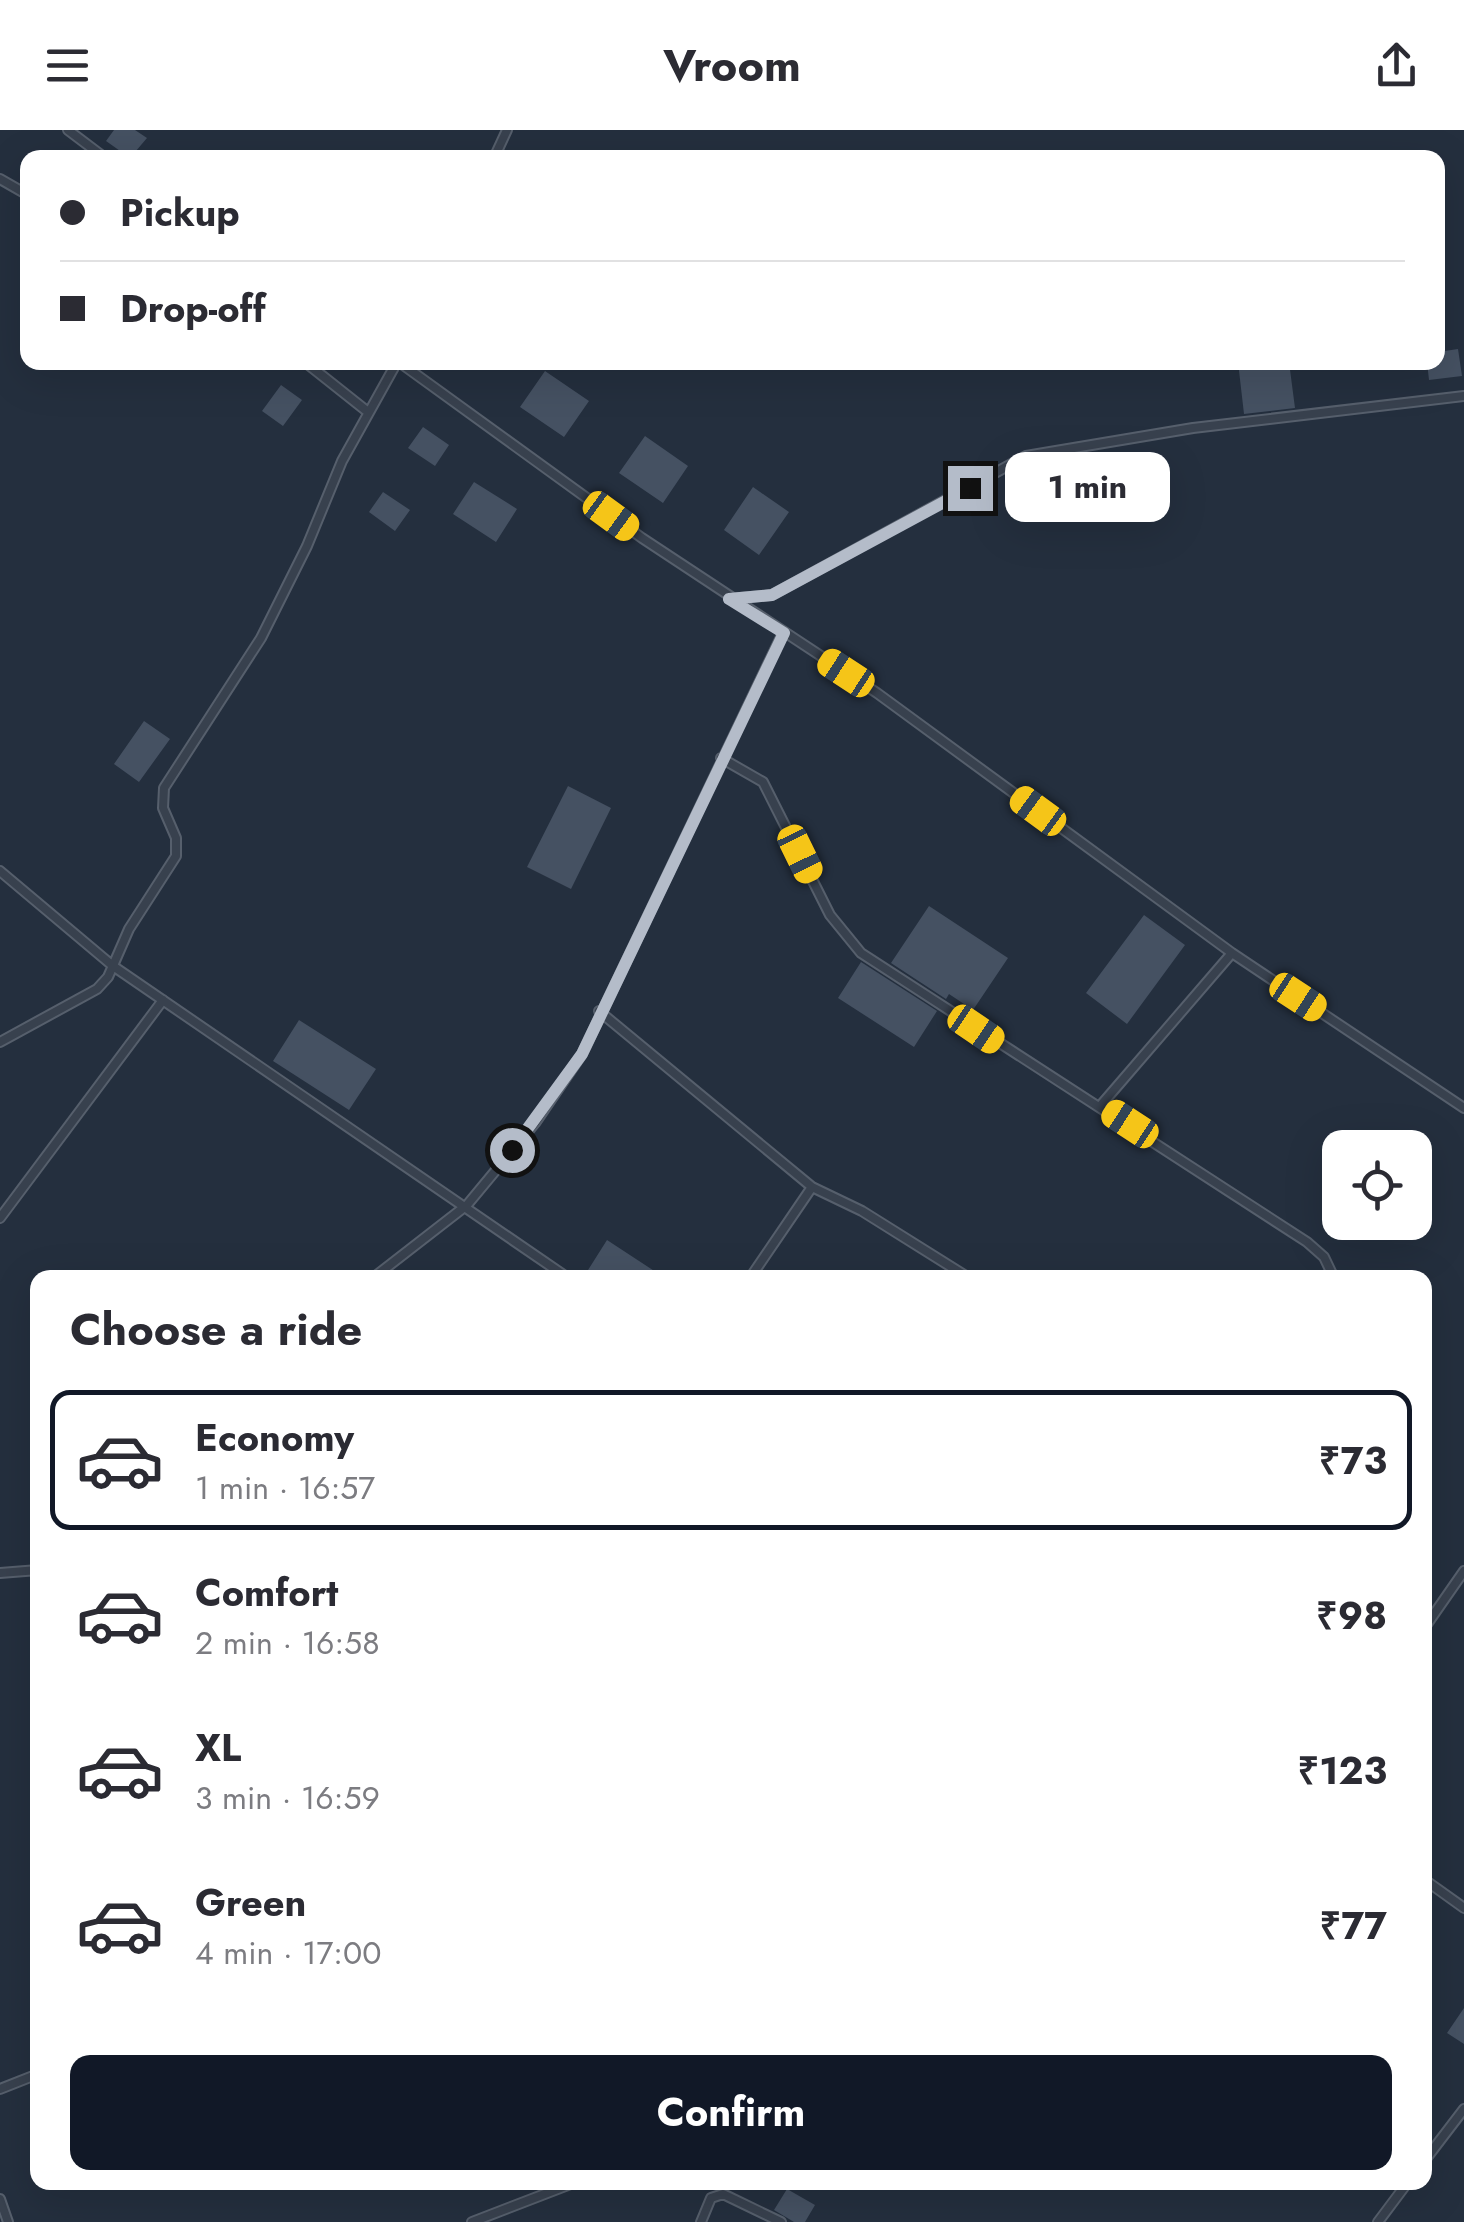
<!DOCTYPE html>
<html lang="en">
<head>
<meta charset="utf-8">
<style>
	:root { --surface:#fff; --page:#f2f2f3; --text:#2b2b33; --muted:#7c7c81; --line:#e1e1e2; --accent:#111827 }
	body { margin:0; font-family:Jost,sans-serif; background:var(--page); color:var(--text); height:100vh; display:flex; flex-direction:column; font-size:38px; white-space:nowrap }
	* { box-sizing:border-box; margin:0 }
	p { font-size:32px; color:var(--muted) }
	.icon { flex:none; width:55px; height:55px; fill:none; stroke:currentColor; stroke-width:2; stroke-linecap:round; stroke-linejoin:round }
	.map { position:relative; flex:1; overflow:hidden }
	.side { position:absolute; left:30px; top:1140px; width:1402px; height:920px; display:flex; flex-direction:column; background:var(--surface); border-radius:20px; box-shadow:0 10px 40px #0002 }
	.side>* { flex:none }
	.guide { position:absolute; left:20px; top:20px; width:1425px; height:220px; border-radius:20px; box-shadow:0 10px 40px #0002; display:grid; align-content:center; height:220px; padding:0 40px; background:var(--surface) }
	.controls { position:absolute; left:1322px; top:1000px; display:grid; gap:20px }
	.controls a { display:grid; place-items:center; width:110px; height:110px; border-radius:20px; background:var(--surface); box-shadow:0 10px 40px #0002; font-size:50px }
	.end { position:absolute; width:45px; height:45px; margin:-22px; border:12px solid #b4bcc9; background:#111; box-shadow:0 0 0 5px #111 }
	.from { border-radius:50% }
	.bubble { position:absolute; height:70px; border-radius:20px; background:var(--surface); box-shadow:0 10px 40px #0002; font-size:32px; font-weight:700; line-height:70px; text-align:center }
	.car { position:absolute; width:30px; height:60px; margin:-30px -15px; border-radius:12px; box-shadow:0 0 8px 2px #0007; background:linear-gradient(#f5c518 24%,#345 0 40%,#f5c518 0 76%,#345 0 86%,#f5c518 0) }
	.guide b { display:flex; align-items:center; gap:35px; height:95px; font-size:38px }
	.guide b+b { border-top:2px solid var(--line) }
	.guide i { width:25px; height:25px; background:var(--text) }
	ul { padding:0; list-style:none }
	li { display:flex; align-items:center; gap:30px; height:140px; margin:0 20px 15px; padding:0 20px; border:5px solid transparent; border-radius:20px }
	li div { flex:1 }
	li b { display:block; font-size:38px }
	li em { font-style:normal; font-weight:700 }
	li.selected { border-color:var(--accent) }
	li>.icon { width:90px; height:90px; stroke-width:1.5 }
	h2 { padding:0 40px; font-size:45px; line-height:120px }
	.action { display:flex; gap:20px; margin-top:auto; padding:20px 40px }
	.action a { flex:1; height:115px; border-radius:20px; background:var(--accent); color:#fff; font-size:40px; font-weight:700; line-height:115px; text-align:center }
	header { display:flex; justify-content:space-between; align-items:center; height:130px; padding:0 40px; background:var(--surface); font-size:45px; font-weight:700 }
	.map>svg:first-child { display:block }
	.building { fill:#455162 }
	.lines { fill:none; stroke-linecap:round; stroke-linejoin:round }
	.lane-casing { stroke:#565f6c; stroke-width:12 }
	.lane { stroke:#38414e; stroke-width:8 }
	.route { stroke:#b4bcc9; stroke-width:12 }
</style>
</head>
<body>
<header><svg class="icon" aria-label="menu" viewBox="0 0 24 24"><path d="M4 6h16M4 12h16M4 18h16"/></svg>Vroom<svg class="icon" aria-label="share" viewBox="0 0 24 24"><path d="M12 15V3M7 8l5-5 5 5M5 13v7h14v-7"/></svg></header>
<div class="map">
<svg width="1464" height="2092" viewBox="0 0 1464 2092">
	<rect width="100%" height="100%" fill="#242f3e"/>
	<path class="building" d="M114,0h21l12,8 -17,20 -24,-17z
		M1458,219l4,27 -33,4 -2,-18h11v-10z
		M1238,232h51l6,46 -51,6z
		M545,241l44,30 -25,36 -44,-30z
		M281,255l21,15 -19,26 -21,-15z
		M423,297l26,18 -14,21 -27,-18z
		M645,306l43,30 -25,37 -44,-30z
		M474,352l43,27 -21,33 -43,-28z
		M753,357l36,25 -30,43 -35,-25z
		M383,362l27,18 -15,21 -26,-19z
		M144,591l26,18 -31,43 -25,-18z
		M568,656l43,22 -40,81 -44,-22z
		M929,776l79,52 -35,52 -24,-16 -3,5 -55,-36z
		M1144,785l41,30 -58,79 -41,-31z
		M861,832l76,49 -23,36 -76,-49z
		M299,890l77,49 -27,41 -76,-49z
		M607,1110l58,38h-82z
		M1464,1878v36l-17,-11z
		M787,2059l28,16 -10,17h-11l-20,-12z"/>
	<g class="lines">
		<g class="lane-casing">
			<path id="lane" d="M68,0l37,28
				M494,28l13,-28
				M0,49l28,16
				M305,232l63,50
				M399,232l243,176 235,155 355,260 232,155
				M729,469l43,-4 254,-139 167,-28 271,-32
				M721,628l42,24 67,133 31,38 446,289 17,15 10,21
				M0,741l113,95 455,312
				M599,881l213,176 50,24 107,67
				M0,912l97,-53 11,-12 21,-48 47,-73v-18l-13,-30 1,-20 97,-150 46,-92 35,-85 55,-99
				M1101,975l131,-152
				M0,1088l163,-218
				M373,1148l94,-73 68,-82 47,-69 201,-421
				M750,1148l62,-91
				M0,1443l38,-3
				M1425,1497l39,-56
				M1425,1750l39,28
				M0,1959l38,-15
				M1425,2030l39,-51
				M0,2069l8,23
				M472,2092l104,-40
				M701,2092l10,-24 12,-4 58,28
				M1378,2092l30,-40"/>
		</g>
		<use href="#lane" class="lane"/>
	</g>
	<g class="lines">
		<path class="route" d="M512,1020l70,-96 202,-421 -55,-34 43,-4 198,-107"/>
	</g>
</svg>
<div class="controls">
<a><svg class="icon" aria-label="locate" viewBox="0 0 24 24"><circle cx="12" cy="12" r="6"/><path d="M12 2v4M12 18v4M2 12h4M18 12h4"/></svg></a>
</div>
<i class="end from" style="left:512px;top:1020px"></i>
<i class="end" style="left:970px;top:358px"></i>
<div class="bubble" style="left:1005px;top:322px;width:165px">1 min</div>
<i class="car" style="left:611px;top:386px;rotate:126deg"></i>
<i class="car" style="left:846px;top:543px;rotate:303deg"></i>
<i class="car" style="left:1038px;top:681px;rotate:306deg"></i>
<i class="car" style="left:800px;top:724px;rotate:154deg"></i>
<i class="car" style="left:1298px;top:867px;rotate:123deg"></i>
<i class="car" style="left:976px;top:899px;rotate:124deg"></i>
<i class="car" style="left:1130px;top:994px;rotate:303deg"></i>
<div class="guide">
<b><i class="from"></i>Pickup</b>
<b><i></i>Drop-off</b>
</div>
<section class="side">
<h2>Choose a ride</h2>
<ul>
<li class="selected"><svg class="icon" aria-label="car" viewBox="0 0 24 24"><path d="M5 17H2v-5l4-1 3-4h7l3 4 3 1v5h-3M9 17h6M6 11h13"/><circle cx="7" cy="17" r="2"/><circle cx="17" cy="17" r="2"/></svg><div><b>Economy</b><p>1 min · 16:57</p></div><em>₹73</em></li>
<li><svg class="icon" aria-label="car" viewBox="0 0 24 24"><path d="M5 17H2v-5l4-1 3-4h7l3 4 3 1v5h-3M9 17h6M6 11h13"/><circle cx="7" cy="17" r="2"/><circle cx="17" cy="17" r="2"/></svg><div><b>Comfort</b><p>2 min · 16:58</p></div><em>₹98</em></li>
<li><svg class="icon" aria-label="car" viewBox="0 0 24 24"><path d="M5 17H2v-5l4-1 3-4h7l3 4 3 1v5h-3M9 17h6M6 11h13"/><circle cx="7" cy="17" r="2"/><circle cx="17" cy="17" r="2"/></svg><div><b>XL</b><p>3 min · 16:59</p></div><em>₹123</em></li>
<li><svg class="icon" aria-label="car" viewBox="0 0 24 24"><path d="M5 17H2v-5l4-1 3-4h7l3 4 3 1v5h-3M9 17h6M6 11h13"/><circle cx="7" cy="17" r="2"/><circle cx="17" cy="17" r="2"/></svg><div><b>Green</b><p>4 min · 17:00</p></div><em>₹77</em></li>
</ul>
<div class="action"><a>Confirm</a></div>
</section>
</div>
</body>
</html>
